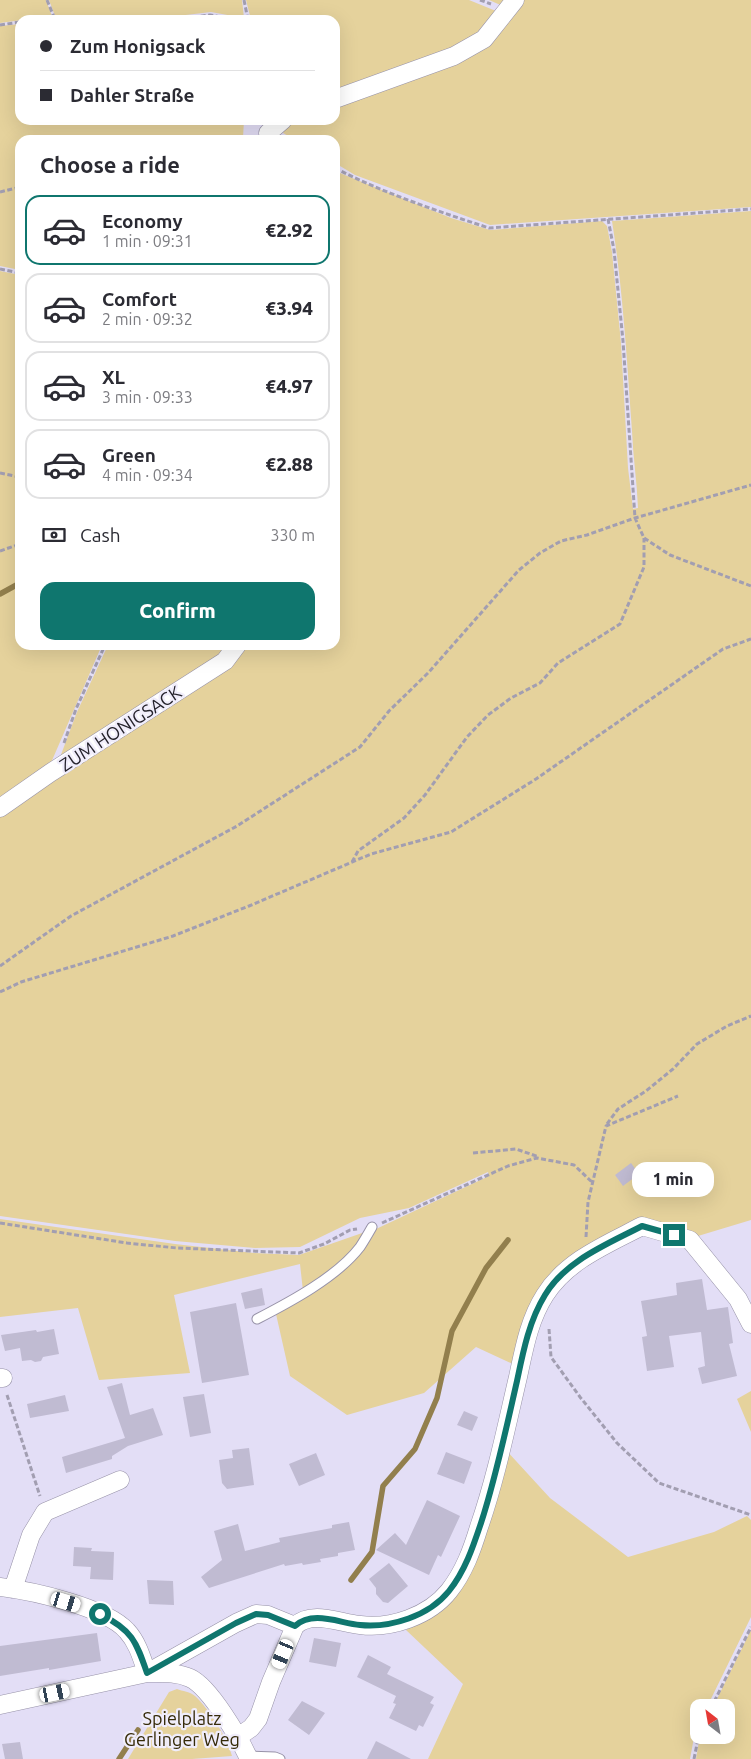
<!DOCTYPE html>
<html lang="en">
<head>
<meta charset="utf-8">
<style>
	:root { --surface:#fff; --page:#f7f7f7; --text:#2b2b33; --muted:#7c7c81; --line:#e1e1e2; --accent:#0f766e }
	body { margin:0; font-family:Ubuntu,sans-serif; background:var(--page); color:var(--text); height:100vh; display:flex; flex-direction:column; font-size:19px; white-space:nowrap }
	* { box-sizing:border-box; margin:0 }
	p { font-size:16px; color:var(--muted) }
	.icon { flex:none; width:28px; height:28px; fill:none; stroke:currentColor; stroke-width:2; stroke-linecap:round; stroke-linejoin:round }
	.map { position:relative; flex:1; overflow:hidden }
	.drawer { position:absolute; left:15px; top:135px; width:325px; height:515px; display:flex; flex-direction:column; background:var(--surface); border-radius:15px; box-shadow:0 5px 20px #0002 }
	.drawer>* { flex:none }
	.hud { position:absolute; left:15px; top:15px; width:325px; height:110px; border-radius:15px; box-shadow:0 5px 20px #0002; display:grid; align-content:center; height:110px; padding:0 25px; background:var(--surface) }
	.needle { width:32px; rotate:329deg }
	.buttons { position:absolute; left:690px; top:1699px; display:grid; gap:10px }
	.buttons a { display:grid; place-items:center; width:45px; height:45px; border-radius:10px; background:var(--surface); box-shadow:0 5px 20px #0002; font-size:25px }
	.end { position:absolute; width:22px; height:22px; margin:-11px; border:6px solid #0f766e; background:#fff; box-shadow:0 0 0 2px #fff }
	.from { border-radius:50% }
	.bubble { position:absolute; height:35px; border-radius:15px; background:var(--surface); box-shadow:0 5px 20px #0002; font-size:16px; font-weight:800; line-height:35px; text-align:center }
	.car { position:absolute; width:15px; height:30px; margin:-15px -8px; border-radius:6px; box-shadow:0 0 4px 1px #0007; background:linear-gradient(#fff 24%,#345 0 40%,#fff 0 76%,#345 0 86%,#fff 0) }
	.hud b { display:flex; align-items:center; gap:18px; height:48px; font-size:19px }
	.hud b+b { border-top:1px solid var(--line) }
	.hud i { width:12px; height:12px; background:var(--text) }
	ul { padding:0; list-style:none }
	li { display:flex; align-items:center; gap:15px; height:70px; margin:0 10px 8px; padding:0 15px; border:2px solid var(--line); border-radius:15px }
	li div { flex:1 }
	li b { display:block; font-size:19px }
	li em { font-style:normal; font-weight:800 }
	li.active { border-color:var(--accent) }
	li>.icon { width:45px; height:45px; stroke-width:1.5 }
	h2 { padding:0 25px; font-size:22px; line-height:60px }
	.pay { display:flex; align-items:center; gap:12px; height:55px; padding:0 25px; font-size:19px }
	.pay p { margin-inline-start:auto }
	.button { display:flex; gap:10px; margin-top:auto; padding:10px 25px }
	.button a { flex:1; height:58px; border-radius:15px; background:var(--accent); color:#fff; font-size:20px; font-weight:800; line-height:58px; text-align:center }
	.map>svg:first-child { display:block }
	.green { fill:#e5d29c }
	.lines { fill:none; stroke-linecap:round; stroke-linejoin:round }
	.stream { stroke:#927f4d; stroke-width:5.5 }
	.building { fill:#c0bbd2 }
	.service-casing { stroke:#9792a8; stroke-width:11 }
	.minor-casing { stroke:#9792a8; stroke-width:19 }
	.path { stroke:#a29eb1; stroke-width:3; stroke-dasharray:5 2.5; stroke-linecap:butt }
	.service { stroke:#fff; stroke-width:9 }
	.minor { stroke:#fff; stroke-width:18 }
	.route { stroke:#0f766e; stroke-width:6 }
	.labels { text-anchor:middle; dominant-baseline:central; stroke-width:4.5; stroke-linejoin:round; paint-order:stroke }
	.street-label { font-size:18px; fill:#24222b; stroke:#f0edfb }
	.park-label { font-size:18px; fill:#352a08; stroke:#f0edfb }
</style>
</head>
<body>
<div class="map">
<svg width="751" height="1759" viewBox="0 0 751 1759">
	<rect width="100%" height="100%" fill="#e3def6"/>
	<path class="green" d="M0,0h46l6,16 -52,7z
		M49,0h193l2,18 -33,-6 -42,5 -114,-1z
		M246,0h223l27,11 -21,24 -25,15 -115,41v-71h-84z
		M489,0h262v207l-261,18 -135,-50 -20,-12v-23h-40l-12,-7 7,-13h45v-18l124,-44 46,-51z
		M20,24v96h224l-1,18 -7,2h-216v130l-20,-4v-240z
		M335,171l116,47 39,12 112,-9 5,5 5,26 9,91 7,125 5,41 5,-1c-1,-26 -5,-51 -6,-77 -5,-70 -9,-141 -20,-210l139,-10v1009l-53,16 -57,-16 -84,53 -40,93 -41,-19 -52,46 -77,22 -57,-39 -14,-62 46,-29 54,-56 113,-53 -1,-4 -79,36 -49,10 -60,29 -45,1 -80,-7 -175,-25v-404l241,-167h94z
		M0,271l20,4v370h82l-55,127 -47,33z
		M108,645h125l-177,123 21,-56z
		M0,1219l175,25 79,9 45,2 66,-23c-15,26 -38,41 -62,59l-3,-27 -126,31 16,78 -91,7 -21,-72 -78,9z
		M751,1391v41l-14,-33z
		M504,1448l46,50 78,59 86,-25 33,-16 4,4v97l-44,90 -8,1v16l-4,8 -5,27h-262l35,-75 -57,-54 31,-18z
		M751,1630v129h-55l4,-24h26v-27l-13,-1z
		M177,1689c5,2 14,3 18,7 14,13 32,41 37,60l-40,3h-64l41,-67z"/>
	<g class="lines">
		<path class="stream" d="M0,594l20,-11
			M351,1580l21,-28 11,-66 32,-37 22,-51 15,-67 34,-63 22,-28
			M119,1759l19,-29"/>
	</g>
	<path class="building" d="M631,1163l8,11 -16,12 -8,-11z
		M702,1279l5,31 21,-3 5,36 -4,1 8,32 -35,8 -4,-16 7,-2 -4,-34 -32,4 5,31 -27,4 -5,-34 5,-1 -6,-35 36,-6 -1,-12z
		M262,1288l3,17 -20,4 -4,-16z
		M236,1303l13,72 -47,8 -12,-71z
		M54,1329l5,25 -16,3 -2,4 -6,1 -4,-2 -9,1 -2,-13 -15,3 -4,-16 35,-5 1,2z
		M122,1383l8,32 23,-7 10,27 -35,11 -16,10v3l-46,14 -4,-16 63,-19 -18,-51z
		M204,1394l7,39 -21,4 -7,-40z
		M65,1395l4,16 -39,7 -3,-14z
		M464,1411l14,6 -6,14 -15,-6z
		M249,1448l5,37 -27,4 -5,-6 -3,-23 14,-2 -1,-8z
		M446,1452l26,10 -8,22 -27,-10z
		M316,1453l9,22 -26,11 -10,-22z
		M427,1500l33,16 -19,41 -3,-2 -9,20 -53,-25 19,-17 11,12z
		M349,1522l6,28 -17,3v3l-18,3 1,3 -18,3 -1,-2 -17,3 -1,-2 -75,24 -8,-11 21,-17 -8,-29 24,-7 7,27 35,-9 -1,-4 53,-10v-3z
		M74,1547l18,1 -1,3 23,1 -1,28 -23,-1 1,-12 -18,-1z
		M389,1563l19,23 -20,17 -5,-1 -7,-8v-6l-7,-9z
		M147,1580l26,1 1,24 -25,-1z
		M97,1633l4,28 -52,9v-2l-49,8v-30z
		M314,1638l27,5 -5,24 -27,-5z
		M368,1655l23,12 -4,7 47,23 -4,6 4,2 -11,22 -4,-2 -3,6 -27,-13 7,-14 -3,-1 3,-7 -39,-19z
		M302,1701l23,12 -16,22 -21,-15z
		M376,1741l8,4 27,14h-44z
		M20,1742l3,17h-18l-3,-15z"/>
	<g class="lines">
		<g class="service-casing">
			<path id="service" d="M257,1319c33,-17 80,-42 103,-72 4,-6 8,-13 12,-20
				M248,1756l27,1 5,2"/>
		</g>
		<g class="minor-casing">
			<path id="minor" d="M335,99l119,-43 30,-17 31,-39
				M269,140l-1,-7 15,-13
				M0,808l50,-35 175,-112 12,-16
				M0,1378h3
				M0,1587c32,4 106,20 127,44 11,12 15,28 20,42
				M13,1589l18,-54 14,-23 75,-32
				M148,1673c14,0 29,-1 42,5 20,9 50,61 59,81
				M0,1705l147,-32 89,-50 20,-9 12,1 27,11
				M238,1737l13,-9 7,-9 13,-37 24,-56c17,-16 44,-3 65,-1 31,4 69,-9 89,-34 15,-19 23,-41 30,-64 17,-49 27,-99 39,-150 6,-28 11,-57 27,-82 22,-35 63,-51 97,-69l48,14 48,59 13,25"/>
		</g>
		<path class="path" d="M47,0l7,17
			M244,0l4,20
			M480,0l11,4
			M34,20l20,-3 102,3
			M171,20l39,-5 28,5
			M0,25l20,-3
			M241,140l12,-3
			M335,168c48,25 102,43 154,60l262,-19
			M0,192l20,-5
			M608,219l6,31 9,91 12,177 9,20 26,17 81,31
			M0,269l20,4
			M0,473l20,4
			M0,551l20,-7
			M64,743l12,-34 29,-64
			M352,862l6,-11 46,-33 21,-23 42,-58 21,-22 23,-17 29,-15 18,-20 62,-39 24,-57v-29
			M0,966l71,-50 166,-90 123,-79 29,-36 39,-38 91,-103 21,-17 21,-12 26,-6 48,-17 116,-33
			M0,992l21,-10 152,-46 76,-30 122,-52 80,-22 85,-53 187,-130 28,-10
			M607,1124l11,-15 28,-18 27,-22 24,-25 30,-18 24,-10
			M473,1153l43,-4 23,8
			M0,1223l127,20 50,5 122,5 25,-9 26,-14 7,-1
			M382,1223l126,-57 29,-8 37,7 19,18
			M586,1237l2,-35 18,-76 72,-30
			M549,1329l2,28 29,40 37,46 42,40 92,32
			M7,1395l33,101
			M711,1708l40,-81
			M694,1759l5,-25"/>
		<use href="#service" class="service"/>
		<use href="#minor" class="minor"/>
	</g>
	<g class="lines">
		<path class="route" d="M100,1614c32,16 36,27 47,59l89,-50 20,-9 12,1 27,11c18,-16 44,-3 65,-1 31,3 69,-9 89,-34 16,-20 24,-44 32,-68 15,-46 25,-94 36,-142 6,-29 12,-60 28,-86 21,-35 63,-51 97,-69l32,9"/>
	</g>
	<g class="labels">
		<g class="street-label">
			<text transform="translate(120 728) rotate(-33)">ZUM HONIGSACK</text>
		</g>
		<g class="park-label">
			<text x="182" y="1718">Spielplatz<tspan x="182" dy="21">Gerlinger Weg</tspan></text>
		</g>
	</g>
</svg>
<div class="buttons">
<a><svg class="needle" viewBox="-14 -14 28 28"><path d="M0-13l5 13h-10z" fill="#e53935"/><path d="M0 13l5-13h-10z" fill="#7c7c81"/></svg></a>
</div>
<i class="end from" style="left:100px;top:1614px"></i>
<i class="end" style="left:674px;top:1235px"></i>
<div class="bubble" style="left:632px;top:1162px;width:82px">1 min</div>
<i class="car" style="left:66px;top:1602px;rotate:107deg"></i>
<i class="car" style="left:283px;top:1654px;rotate:203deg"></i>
<i class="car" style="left:55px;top:1693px;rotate:78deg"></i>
<div class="hud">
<b><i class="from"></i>Zum Honigsack</b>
<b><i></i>Dahler Straße</b>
</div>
<section class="drawer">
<h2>Choose a ride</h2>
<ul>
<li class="active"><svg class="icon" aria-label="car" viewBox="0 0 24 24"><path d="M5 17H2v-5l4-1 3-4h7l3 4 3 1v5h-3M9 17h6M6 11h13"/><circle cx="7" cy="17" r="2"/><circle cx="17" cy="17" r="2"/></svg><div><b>Economy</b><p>1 min · 09:31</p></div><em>€2.92</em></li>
<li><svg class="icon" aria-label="car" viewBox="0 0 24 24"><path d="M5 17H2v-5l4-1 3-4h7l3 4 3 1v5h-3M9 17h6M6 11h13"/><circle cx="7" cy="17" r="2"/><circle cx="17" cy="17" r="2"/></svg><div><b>Comfort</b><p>2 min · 09:32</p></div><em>€3.94</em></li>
<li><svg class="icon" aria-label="car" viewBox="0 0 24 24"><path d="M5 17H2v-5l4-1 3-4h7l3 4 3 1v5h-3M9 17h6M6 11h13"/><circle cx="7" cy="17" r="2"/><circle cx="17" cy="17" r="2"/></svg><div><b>XL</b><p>3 min · 09:33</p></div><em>€4.97</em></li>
<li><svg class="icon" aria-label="car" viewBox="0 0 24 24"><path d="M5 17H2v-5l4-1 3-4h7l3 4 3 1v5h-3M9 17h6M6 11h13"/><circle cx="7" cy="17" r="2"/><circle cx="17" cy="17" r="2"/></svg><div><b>Green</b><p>4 min · 09:34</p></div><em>€2.88</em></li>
</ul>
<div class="pay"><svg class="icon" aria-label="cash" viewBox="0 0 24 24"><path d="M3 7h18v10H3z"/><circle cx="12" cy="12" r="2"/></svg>Cash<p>330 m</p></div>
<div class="button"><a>Confirm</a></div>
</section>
</div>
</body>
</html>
